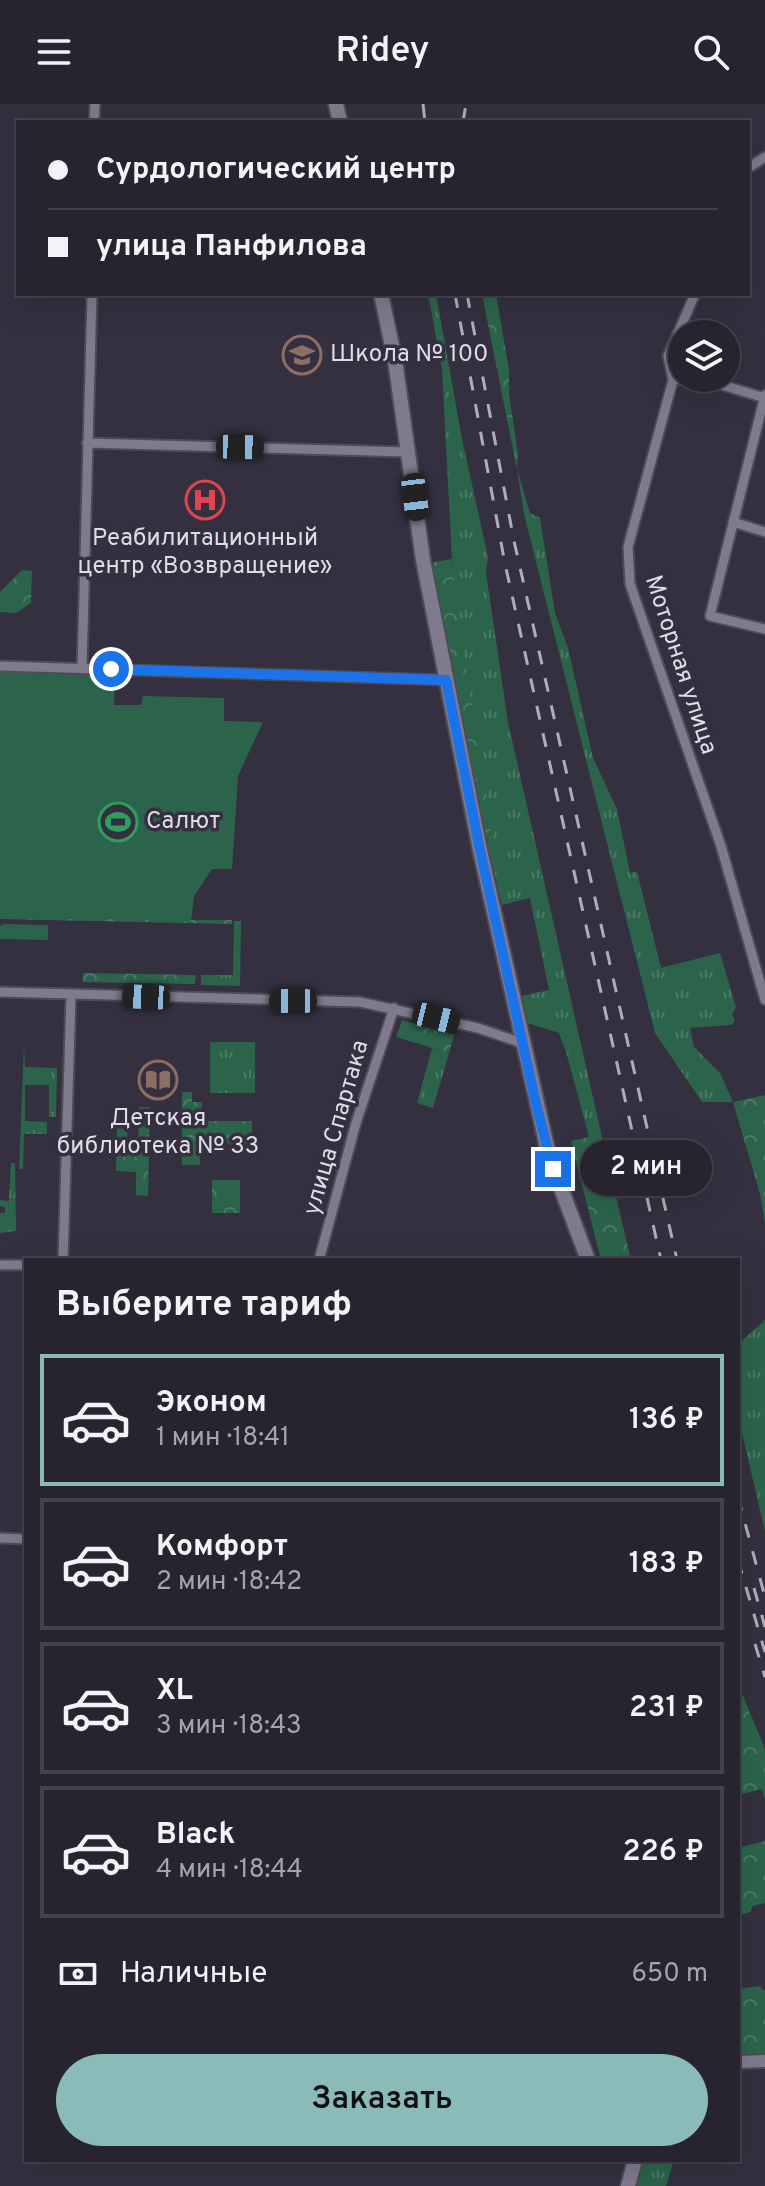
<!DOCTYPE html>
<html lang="ru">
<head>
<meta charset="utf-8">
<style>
	:root { --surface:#27242f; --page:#2f2c37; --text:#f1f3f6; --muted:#a4a4aa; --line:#43414b; --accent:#8bbbb9 }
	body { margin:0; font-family:Overpass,sans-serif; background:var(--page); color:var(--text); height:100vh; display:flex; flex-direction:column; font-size:30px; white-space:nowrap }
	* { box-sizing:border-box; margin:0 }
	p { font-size:26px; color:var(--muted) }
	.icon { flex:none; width:44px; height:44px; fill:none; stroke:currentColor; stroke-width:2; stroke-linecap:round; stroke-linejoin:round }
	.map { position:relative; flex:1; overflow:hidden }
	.side { position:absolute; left:24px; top:1154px; width:716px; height:904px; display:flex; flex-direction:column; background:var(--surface); border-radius:0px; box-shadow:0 8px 32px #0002,0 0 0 2px var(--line) }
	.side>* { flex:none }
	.top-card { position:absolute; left:16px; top:16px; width:734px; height:176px; border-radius:0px; box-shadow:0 8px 32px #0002,0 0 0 2px var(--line); display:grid; align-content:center; height:176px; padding:0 32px; background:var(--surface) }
	.fabs { position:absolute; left:668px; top:216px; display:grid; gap:16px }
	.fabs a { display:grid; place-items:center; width:72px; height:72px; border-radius:50%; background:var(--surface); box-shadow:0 8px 32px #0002,0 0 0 2px var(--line); font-size:40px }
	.end { position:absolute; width:36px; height:36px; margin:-18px; border:10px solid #1a73e8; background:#fff; box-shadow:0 0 0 4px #fff }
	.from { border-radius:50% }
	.bubble { position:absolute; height:56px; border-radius:28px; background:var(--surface); box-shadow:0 8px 32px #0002,0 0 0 2px var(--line); font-size:26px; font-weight:600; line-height:56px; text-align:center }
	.car { position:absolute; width:24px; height:48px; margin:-24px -12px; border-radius:10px; box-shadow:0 0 6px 2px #0007; background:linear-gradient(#222 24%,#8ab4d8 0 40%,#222 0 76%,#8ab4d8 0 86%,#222 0) }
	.top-card b { display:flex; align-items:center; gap:28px; height:76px; font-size:30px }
	.top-card b+b { border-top:2px solid var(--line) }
	.top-card i { width:20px; height:20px; background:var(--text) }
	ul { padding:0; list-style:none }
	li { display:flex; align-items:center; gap:24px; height:132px; margin:0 16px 12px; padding:0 16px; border:4px solid var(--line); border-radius:0px }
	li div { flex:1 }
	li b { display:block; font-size:30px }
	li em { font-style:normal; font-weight:600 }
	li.selected { border-color:var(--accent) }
	li>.icon { width:72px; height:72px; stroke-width:1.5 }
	h2 { padding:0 32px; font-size:36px; line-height:96px }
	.pay { display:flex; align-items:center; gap:20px; height:88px; padding:0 32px; font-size:30px }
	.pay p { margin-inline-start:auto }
	.primary-button { display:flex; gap:16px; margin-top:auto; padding:16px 32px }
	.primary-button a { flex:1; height:92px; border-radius:48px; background:var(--accent); color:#111; font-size:32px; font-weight:600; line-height:92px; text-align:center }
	header { display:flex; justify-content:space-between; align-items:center; height:104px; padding:0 32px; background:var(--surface); font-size:36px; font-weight:600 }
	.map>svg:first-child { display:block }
	.grass { fill:url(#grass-tufts) }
	.forest { fill:url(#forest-crowns) }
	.garden { fill:#2c644b }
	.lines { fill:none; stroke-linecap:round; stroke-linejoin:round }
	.minor-casing { stroke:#4e4b57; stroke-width:13 }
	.tertiary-casing { stroke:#4e4b57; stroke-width:16 }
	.secondary-casing { stroke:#4e4b57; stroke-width:18 }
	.minor { stroke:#7f7a8c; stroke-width:9 }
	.tertiary { stroke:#7f7a8c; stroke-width:12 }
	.secondary { stroke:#7f7a8c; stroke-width:14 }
	.rail { stroke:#b0adb8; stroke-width:3; stroke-dasharray:14 14; stroke-linecap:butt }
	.route { stroke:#1a73e8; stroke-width:10 }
	.labels { text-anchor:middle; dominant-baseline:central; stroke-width:7; stroke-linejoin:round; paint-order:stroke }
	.poi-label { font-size:24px; fill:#dfdce6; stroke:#34303f; text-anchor:start }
	.street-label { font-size:24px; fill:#dfdce6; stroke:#34303f }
</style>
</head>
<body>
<header><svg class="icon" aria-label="menu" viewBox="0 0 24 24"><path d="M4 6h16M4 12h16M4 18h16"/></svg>Ridey<svg class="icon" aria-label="search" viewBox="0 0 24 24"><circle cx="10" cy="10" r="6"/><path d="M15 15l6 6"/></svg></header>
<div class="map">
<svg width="765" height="2082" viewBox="0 0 765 2082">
	<defs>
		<pattern id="grass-tufts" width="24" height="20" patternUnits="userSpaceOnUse" patternTransform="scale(2)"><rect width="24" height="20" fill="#2c644b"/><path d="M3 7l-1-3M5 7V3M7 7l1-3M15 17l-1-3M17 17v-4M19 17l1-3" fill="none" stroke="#4a7a65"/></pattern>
		<pattern id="forest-crowns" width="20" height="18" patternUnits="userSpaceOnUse" patternTransform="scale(2)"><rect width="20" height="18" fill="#2c644b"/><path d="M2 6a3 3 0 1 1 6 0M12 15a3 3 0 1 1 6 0" fill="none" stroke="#4a7a65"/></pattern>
	</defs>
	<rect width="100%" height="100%" fill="#34303f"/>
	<path class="grass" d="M428,190h8l26,145 26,118 -2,16 22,149 96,424 -15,-9 -22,-82 -8,-22 -32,-10 -5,-27 27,-6 -19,-92 -28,7 -16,-67 5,-2 -31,-194 -8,-83 -10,-190z
		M517,365l13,44 10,5 15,95 13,35 25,110 24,51 13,64 7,-1 24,96 59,-15 16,54 -4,7 3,7 -4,4 -41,3 4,19 26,26 13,29h-31l-47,-69 -131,-519z
		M234,817h7l-1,65 -39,-1v-10h32z
		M210,938h45v51h-45z
		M24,943l1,20 32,1 -1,49h-7v-32h-24v36l22,1v12h-23l-1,35h-4z
		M432,944l17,5 -16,55 -16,-5z
		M0,1059v37l9,1 2,-38h4l1,68 -16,2v-20h5v-6l-5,-1z
		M765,1216v211l-27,-115v-72z
		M642,2056h32l-8,26h-32z"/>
	<path class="forest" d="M482,190h14l13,76v24l9,60 -1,15z
		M452,455c9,93 28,184 39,277l-5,2 -56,-265 4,-11z
		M22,466l10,1 -1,32 -15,10 -16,-1v-20z
		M0,777l191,15v24h41v4l-232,-5z
		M83,869l113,2 -1,9 -112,-2z
		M402,916l52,15 -5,18 -53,-16z
		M182,988h10v10h10v19h50v23l-52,-1v22h-18z
		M765,991v129l-5,-30 -27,-92z
		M124,1002h4l-1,46 11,-1 1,-44h11l-2,89 -12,-1v-23l-20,-1 1,-48h7z
		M589,1033l15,9 27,114h-30l-30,-119z
		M212,1076h28v33h-28z
		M738,1580l27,65v50l-3,-10 -24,6z
		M765,1737v62l-12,3 -3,6 -12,4v-68z
		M759,1882l6,5v64l-27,2v-68z"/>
	<path class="garden" d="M0,566l115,3 -1,32h27l2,-9 81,2v23l39,1 -25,54 -6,93h-20l-18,27 -3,26h-42l-1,-6 -148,-4z
		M4,820l44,1v15l-48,-1v-13z"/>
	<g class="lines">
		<g class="minor-casing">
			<path id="minor" d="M94,18l1,-18
				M748,64l17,-11
				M695,190l-27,62 5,24 -45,167 2,37 91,262 44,154
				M673,276l26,-2 66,20
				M765,291l-55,221 55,13
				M87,339l321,9
				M733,418l32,10
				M0,562l446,14
				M82,564l10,-374
				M0,888l360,10 118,26 44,15
				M63,1156l8,-266
				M319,1156l37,-137 38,-115
				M0,1161h26
				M0,1434l26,1"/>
		</g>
		<g class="tertiary-casing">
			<path id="tertiary" d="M738,1958l27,-1"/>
		</g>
		<g class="secondary-casing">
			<path id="secondary" d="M336,0l4,18
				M381,190l14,66 28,200 57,290 69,306 39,104
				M628,2082l7,-26"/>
		</g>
		<use href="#minor" class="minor"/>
		<use href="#tertiary" class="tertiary"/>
		<use href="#secondary" class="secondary"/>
		<path class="rail" d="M423,0l2,18
			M463,18l3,-18
			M455,190l50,270 156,696
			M467,190l47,247 163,719
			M738,1393l27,100
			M738,1456l27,92
			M754,1484l11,39
			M755,1540l10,33"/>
	</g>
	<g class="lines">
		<path class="route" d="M111,565l335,11 34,170 56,254 17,65"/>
	</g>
	<defs>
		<g id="school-ring" transform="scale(2)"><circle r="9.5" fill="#34303f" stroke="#8d6e63" stroke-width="1.5"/><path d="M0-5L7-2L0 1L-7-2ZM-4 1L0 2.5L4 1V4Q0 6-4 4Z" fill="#8d6e63"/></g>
		<g id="hospital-ring" transform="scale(2)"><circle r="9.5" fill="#34303f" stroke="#e0444e" stroke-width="1.5"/><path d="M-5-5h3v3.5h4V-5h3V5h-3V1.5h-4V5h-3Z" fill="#e0444e"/></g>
		<g id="stadium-ring" transform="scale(2)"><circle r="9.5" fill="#34303f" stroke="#2e9e5b" stroke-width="1.5"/><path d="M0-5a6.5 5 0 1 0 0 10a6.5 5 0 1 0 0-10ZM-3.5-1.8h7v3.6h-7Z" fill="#2e9e5b"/></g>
		<g id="library-ring" transform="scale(2)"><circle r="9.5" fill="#34303f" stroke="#8d6e63" stroke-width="1.5"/><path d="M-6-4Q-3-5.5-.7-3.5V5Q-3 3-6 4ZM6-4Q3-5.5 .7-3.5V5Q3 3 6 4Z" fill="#8d6e63"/></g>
	</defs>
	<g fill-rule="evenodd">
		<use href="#school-ring" x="302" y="251"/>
		<use href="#hospital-ring" x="205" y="396"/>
		<use href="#stadium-ring" x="118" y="718"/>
		<use href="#library-ring" x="158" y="976"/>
	</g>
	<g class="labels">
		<g class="poi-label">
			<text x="330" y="251">Школа № 100</text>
			<text x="205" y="435" text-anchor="middle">Реабилитационный<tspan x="205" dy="28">центр «Возвращение»</tspan></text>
			<text x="146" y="718">Салют</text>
			<text x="158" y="1015" text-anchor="middle">Детская<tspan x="158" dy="28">библиотека № 33</tspan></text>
		</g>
		<g class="street-label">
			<text transform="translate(680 561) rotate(72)">Моторная улица</text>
			<text transform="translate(337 1024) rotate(-74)">улица Спартака</text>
		</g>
	</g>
</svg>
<div class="fabs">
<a><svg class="icon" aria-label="layers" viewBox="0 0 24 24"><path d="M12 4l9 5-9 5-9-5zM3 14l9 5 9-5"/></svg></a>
</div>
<i class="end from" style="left:111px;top:565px"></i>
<i class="end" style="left:553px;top:1065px"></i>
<div class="bubble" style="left:580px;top:1036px;width:132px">2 мин</div>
<i class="car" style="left:240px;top:343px;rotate:91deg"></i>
<i class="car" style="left:415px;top:393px;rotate:173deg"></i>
<i class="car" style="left:146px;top:893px;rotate:272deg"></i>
<i class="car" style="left:293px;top:897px;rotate:270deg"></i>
<i class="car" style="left:436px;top:914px;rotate:104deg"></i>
<div class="top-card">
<b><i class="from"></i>Сурдологический центр</b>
<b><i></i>улица Панфилова</b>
</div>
<section class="side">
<h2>Выберите тариф</h2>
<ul>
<li class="selected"><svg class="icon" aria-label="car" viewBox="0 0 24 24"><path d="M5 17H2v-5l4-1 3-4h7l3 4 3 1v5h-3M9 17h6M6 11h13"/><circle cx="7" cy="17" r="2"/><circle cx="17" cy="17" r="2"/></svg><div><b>Эконом</b><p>1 мин · 18:41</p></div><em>136 ₽</em></li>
<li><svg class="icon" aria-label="car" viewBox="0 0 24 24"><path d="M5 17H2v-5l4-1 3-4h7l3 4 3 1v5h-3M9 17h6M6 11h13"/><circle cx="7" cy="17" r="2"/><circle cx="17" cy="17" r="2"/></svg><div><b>Комфорт</b><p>2 мин · 18:42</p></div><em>183 ₽</em></li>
<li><svg class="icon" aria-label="car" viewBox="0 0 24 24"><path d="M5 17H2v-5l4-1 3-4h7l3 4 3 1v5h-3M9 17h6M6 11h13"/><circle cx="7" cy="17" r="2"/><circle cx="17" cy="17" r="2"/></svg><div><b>XL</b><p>3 мин · 18:43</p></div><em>231 ₽</em></li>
<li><svg class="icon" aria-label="car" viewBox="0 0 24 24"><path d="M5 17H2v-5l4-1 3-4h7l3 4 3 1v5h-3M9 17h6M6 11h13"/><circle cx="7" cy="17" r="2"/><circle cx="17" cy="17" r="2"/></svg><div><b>Black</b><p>4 мин · 18:44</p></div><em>226 ₽</em></li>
</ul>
<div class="pay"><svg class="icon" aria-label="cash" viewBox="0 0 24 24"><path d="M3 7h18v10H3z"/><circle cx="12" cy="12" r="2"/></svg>Наличные<p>650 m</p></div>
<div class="primary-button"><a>Заказать</a></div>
</section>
</div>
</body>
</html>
